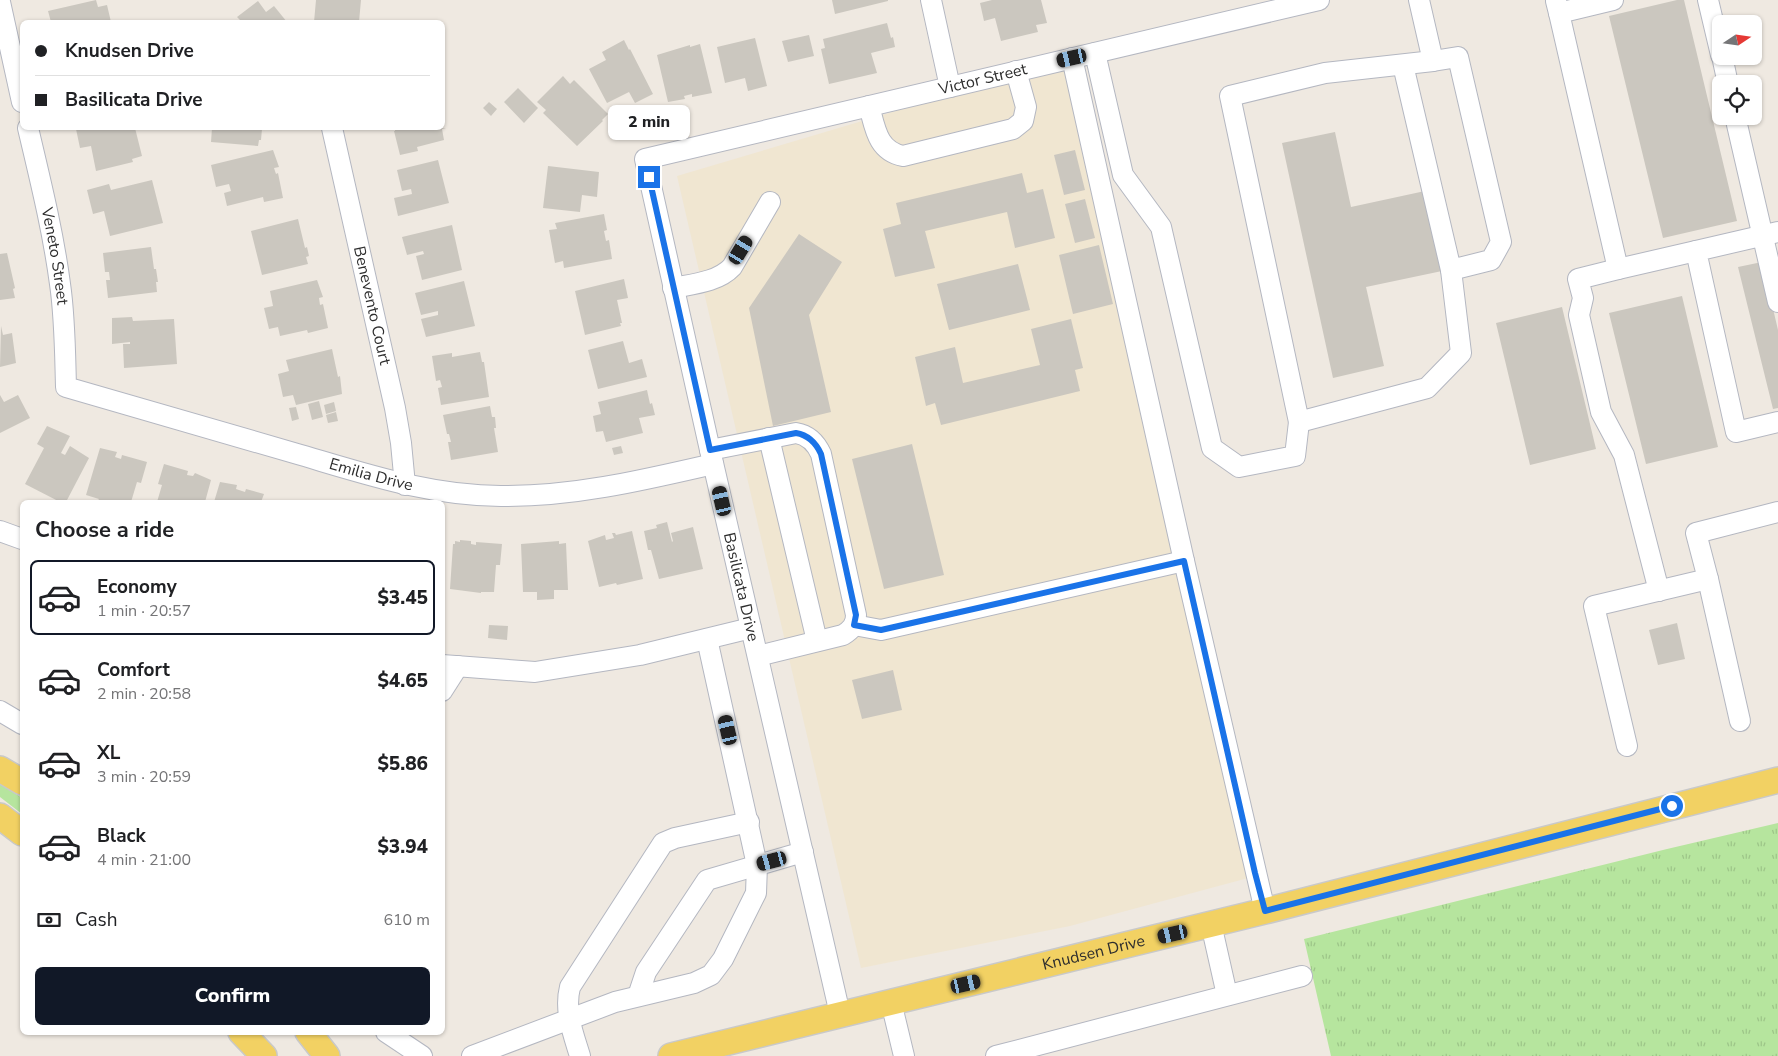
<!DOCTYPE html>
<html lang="en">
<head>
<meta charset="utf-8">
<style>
	:root { --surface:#fff; --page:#f2f2f2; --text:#202124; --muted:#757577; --line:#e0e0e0; --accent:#111827 }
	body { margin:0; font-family:"Nunito Sans",sans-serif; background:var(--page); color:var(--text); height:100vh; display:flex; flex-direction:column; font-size:19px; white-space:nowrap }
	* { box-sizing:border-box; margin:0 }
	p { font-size:16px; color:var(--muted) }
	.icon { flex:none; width:28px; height:28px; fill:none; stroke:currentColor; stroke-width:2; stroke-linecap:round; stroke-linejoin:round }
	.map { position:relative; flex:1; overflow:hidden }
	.drawer { position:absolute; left:20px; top:500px; width:425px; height:535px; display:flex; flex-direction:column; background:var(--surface); border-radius:8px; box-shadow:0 1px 4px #0004 }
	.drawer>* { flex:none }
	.banner { position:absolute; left:20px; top:20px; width:425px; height:110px; border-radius:8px; box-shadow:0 1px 4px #0004; display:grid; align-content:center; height:110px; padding:0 15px; background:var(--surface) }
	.needle { width:32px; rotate:77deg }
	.tools { position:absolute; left:1712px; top:15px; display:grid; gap:10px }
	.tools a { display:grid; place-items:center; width:50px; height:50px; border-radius:8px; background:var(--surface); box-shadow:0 1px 4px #0004; font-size:25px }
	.end { position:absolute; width:22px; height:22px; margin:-11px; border:6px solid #1a73e8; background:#fff; box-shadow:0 0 0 2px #fff }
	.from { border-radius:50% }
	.bubble { position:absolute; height:35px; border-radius:8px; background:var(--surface); box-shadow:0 1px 4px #0004; font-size:16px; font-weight:800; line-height:35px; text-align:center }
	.car { position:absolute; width:15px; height:30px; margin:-15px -8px; border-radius:6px; box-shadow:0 0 4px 1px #0007; background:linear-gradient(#222 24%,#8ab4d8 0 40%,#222 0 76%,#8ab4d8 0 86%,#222 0) }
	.banner b { display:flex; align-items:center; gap:18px; height:48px; font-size:19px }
	.banner b+b { border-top:1px solid var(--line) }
	.banner i { width:12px; height:12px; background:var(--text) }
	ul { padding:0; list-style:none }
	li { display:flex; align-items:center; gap:15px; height:75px; margin:0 10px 8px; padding:0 5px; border:2px solid transparent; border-radius:8px }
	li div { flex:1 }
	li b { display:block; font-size:19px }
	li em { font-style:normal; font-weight:800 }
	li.on { border-color:var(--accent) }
	li>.icon { width:45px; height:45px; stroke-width:1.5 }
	h2 { padding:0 15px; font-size:22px; line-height:60px }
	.pay { display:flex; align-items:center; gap:12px; height:55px; padding:0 15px; font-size:19px }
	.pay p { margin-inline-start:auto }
	.button { display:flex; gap:10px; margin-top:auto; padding:10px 15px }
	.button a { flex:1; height:58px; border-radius:8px; background:var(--accent); color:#fff; font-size:20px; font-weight:800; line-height:58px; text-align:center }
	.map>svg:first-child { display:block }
	.education { fill:#f0e6d1 }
	.grass { fill:url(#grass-tufts) }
	.building { fill:#cbc7bf }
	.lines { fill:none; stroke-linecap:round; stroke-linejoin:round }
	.minor-casing { stroke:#b4b7c1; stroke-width:22 }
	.major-casing { stroke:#c9c9c9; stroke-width:28 }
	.minor { stroke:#fff; stroke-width:20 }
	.major { stroke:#f2d163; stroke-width:25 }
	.route { stroke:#1a73e8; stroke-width:6 }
	.labels { text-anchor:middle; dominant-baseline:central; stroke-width:4.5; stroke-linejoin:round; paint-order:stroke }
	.street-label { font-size:16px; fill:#2e2e2e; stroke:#fff }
</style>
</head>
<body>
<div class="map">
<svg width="1778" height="1056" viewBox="0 0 1778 1056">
	<defs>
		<pattern id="grass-tufts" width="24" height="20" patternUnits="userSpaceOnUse" patternTransform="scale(1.25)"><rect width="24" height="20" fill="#b6e59e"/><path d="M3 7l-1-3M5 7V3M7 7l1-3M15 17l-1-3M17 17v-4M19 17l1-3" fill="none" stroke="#9dc588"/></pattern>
	</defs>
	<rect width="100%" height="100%" fill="#efe9e1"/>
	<path class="education" d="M1078,57l185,817 -193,52 -209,42 -184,-792z"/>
	<path class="grass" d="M0,783l22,15v16l-22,-17z
		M1778,823v233h-447l-27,-117 363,-90z"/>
	<path class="building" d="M96,0l2,7 9,-2 4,17h-60l-3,-11z
		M316,0h45l-2,22h-45z
		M832,0h56v1l-53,13z
		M992,0h49l6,23 -11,2 2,7 -37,9 -6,-23 -11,3 -4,-18z
		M1677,0h7l53,221 -74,17 -54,-222z
		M258,1l8,11 8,-6 13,16h-45l-5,-5z
		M887,23l4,15 2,-1 2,10 -24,6 6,20 -48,11 -8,-35 4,-1 -2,-9z
		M809,35l5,21 -26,6 -6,-21z
		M755,38l12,48 -19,5 -3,-13 -20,5 -8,-36z
		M624,40l5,10 1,-1 23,45 -18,9 -6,-11 -22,11 -18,-34 17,-9 -4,-8z
		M700,44l12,49 -20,4v-3l-8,2 1,3 -17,3 -11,-47 33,-10v2z
		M563,76l7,8 4,-4 34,34 -6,6 1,1 -26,25 -34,-33 3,-3 -9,-8z
		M518,88l20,20 -14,15 -20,-21z
		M489,102l8,7 -6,7 -8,-8z
		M81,128h54l7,28 -10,3 1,3 -37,9 -5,-25 -11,2 -4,-19z
		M212,128h46l4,1 -1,11h-2l-1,6 -47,-4z
		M395,128h51l-4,1 2,11 -27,7 1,4 -18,4 -6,-24h1z
		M1335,132l16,75 74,-16 17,80 -76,16 18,79 -51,12 -51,-235z
		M273,150l6,17 -5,1 2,6 2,-1 5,25 -19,4 -1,-5 -36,9 -3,-13 7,-2 -2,-7 -13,3 -5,-22z
		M1075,150l10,40 -21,5 -10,-40z
		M438,160l11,43 -51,13 -4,-18 18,-4 -1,-5 -9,2 -5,-21z
		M548,166l51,6 -2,25 -15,-2 -2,17 -37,-4z
		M1022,173l5,20 16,-4 12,49 -40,10 -8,-36 -82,19 10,37 -40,9 -12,-48 18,-5 -5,-21z
		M152,180l11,43 -53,13 -6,-25 -11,3 -6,-24 22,-6 2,6z
		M1085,199l10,39 -20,5 -10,-39z
		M604,214l3,16 -3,1 2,10 3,-1 3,19 -48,9 -1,-7 -8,2 -6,-33 8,-1 -2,-6z
		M298,219l7,29 2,-1 2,9 -3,1 2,7 -46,11 -11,-44z
		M452,225l10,45 -40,10 -6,-24 8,-2 -1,-3 -16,4 -5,-18z
		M799,234l43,28 -33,53 22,97 -58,14 -24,-118z
		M1099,245l14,59 -40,10 -14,-59z
		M151,247l3,22h2l2,13h-2l1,10 -49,6 -2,-18h4l-1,-8h-4l-2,-19z
		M7,253l8,35 -2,1 2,9 -15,2v-46z
		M1762,262l16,68v78l-5,1 -35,-142z
		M1018,264l12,46 -81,20 -12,-46z
		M624,279l4,19 -11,2 5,23h-2l1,3 -36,9 -10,-44z
		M317,280l6,17 -4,1 1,7 3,-1 5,24 -20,5 -1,-3 -27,6 -2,-9 -9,2 -5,-21 9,-2 -3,-15z
		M464,281l11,45 -49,11 -5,-18 17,-4v-4l-17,4 -6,-22z
		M1682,296l36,151 -72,17 -37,-151z
		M1562,307l34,142 -66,16 -34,-142z
		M132,317l1,4 41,-2 3,45 -53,4 -1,-24h7v-2l-18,2v-26z
		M1071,319l12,49 -8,2 5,21 -139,34 -6,-22 -9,3 -11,-49 40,-10 8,36 77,-18 -9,-36z
		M1,326l2,9 9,-2 4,30 -16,4z
		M623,341l6,22 13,-4 5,18 -49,12 -10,-39z
		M332,349l6,28 2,-1 2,18 -46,11 -3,-10 -10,2 -5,-23 11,-3 -3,-11z
		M480,352l2,10h2l5,35 -48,8 -3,-17 4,-1 -2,-7 -4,1 -4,-25 20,-3v4z
		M647,390l3,14 2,-1 3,12 -16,3 4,15 -37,9 -3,-11 -7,1 -3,-16 8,-2 -3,-12z
		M0,395l4,7 14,-7 12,23 -30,15z
		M319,401l4,16 -11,3 -4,-16z
		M334,402l2,9 -10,3 -2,-9z
		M490,406l2,11h3l1,11h-2l4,24 -47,8 -3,-18h3l-2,-8h-2l-4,-19z
		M296,407l3,12 -7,2 -3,-13z
		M336,412l2,9 -10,2 -2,-8z
		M47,426l23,10 -9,17 4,2 5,-9 19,12 -23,44h-6l-35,-18 19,-36 -7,-4z
		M912,444l32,131 -60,14 -32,-130z
		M621,446l2,7 -9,2 -2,-7z
		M100,448l17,4 -2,5 6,2 1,-4 25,7 -6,21 -4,-1 -6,20h-34l2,-3 -13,-4z
		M164,464l24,7 -1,4 6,1 2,-3 16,7 -6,22h-48l5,-17 -4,-1z
		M220,482l17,3 -1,4 9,3 1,-3 18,5 -3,8h-47z
		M667,522l5,20 1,-1 -2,-8 22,-6 10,42 -44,10 -8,-29h-3l-4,-19 13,-3 -1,-3z
		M632,531l11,48 -26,6 -1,-2 -17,4 -11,-46 17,-6 1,5 8,-2 -2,-5h3l1,2z
		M460,540l11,1v3l5,1v-3l26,2 -2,21h-4l-2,27h-13v1l-31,-4 3,-45h2v-3l5,1z
		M559,541v3l7,-1 2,47h-14v9l-17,1v-8h-14l-2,-48z
		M1677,623l8,36 -27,6 -9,-35z
		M489,625l19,1 -1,14 -19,-2z
		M893,670l9,40 -40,9 -10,-39z"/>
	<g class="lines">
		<g class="minor-casing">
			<g id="minor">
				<path d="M931,0l19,87"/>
				<path d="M1419,0l14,61 -108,12 -95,23 69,326 128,-34 34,-35 -10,-83"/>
				<path d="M1708,0l13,55"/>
				<path d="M1556,1l3,12 54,-13"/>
				<path d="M0,2l22,100"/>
				<path d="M1559,13l59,256 78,-18"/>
				<path d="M1095,53l28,122 38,52 51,221 27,19 56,-11 4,-34"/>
				<path d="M1722,56l6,28"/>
				<path d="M1072,58l112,503 81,350"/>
				<path d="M1403,65l48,205 40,-10 10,-18 -43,-185 -25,4"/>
				<path d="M869,106c6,21 8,45 34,50l110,-27 10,-8 3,-14 -10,-36"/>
				<path d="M1735,116l43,186"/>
				<path id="s1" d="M28,128c12,51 25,103 32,156 5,34 5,68 6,103 76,22 152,44 228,66 69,20 138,44 211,43 72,0 138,-16 208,-32"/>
				<path id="s2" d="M332,128l63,280 6,35 4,42"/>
				<path d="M1778,232l-82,19 40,181 42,-10"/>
				<path d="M1618,269l-40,10 5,19 -4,17 22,97 23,43 35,136"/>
				<path d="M673,288c20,-4 45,-6 59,-21l38,-65"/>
				<path d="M769,438l48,203"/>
				<path d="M710,450l86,-17c12,2 20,10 25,21l35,161c0,10 -5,15 -13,20l-85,21"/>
				<path d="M0,531l22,8"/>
				<path d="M1708,579l32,142"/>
				<path d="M854,625l27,5 303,-69"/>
				<path d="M442,665l93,7 105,-17 111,-27"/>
				<path d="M442,691l16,-25"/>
				<path d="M0,711l22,13"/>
				<path d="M1627,746l-33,-140 114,-27 -12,-46 82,-21"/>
				<path d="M1211,924l16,71"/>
				<path d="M638,996l8,-24 61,-92 96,-28"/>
				<path d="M891,1002l13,54"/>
				<path id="s3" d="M840,1014l-130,-564 -65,-291 674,-159"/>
				<path d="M386,1032l36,24"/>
				<path d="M472,1056l143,-54 79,-19 17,-8 12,-16 33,-66 1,-28 -50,-226"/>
				<path d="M580,1056c-7,-23 -16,-45 -10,-69l93,-144 12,-5 74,-16"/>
				<path d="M996,1056l306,-80"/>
			</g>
		</g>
		<g class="major-casing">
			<g id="major">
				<path d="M0,769l22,13"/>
				<path d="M0,816l22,17"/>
				<path d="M241,1032l23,24"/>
				<path d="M308,1032l19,24"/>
				<path id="s4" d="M671,1056l594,-145 513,-131"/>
			</g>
		</g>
		<use href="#minor" class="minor"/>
		<use href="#major" class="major"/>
	</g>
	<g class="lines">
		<path class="route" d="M649,177l61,273 86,-17c12,2 20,10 25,21l35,161 -2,10 27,5 303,-69 71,312 10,38 407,-105"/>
	</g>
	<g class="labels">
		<g class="street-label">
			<text stroke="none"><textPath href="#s3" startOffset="1224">Victor Street</textPath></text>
			<text stroke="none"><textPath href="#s1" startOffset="131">Veneto Street</textPath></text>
			<text stroke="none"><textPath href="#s2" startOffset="182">Benevento Court</textPath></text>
			<text stroke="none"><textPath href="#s1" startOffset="580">Emilia Drive</textPath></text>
			<text transform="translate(741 587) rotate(77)">Basilicata Drive</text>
			<text stroke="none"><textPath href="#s4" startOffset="435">Knudsen Drive</textPath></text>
		</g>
	</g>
</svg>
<div class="tools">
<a><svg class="needle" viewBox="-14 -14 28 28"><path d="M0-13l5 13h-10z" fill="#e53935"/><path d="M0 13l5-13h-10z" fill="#757577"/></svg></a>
<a><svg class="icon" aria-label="locate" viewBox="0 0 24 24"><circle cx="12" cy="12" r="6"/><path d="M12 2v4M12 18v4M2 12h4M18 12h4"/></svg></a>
</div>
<i class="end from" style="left:1672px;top:806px"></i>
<i class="end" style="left:649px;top:177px"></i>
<div class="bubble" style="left:608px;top:105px;width:82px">2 min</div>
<i class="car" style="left:1072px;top:58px;rotate:257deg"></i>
<i class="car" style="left:741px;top:250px;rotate:31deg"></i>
<i class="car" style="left:722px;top:501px;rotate:347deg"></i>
<i class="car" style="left:728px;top:730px;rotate:347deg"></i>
<i class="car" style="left:772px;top:861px;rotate:255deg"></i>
<i class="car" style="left:1173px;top:934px;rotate:257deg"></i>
<i class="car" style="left:966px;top:984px;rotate:77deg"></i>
<div class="banner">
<b><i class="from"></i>Knudsen Drive</b>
<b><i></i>Basilicata Drive</b>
</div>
<section class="drawer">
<h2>Choose a ride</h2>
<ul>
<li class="on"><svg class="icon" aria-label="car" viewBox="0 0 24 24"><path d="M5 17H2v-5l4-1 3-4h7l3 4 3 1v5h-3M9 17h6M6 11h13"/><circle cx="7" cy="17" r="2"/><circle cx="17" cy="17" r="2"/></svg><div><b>Economy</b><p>1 min · 20:57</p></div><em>$3.45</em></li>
<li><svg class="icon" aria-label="car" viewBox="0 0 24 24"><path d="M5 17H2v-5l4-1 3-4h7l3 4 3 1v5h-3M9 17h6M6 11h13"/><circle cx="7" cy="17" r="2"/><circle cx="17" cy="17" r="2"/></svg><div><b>Comfort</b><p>2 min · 20:58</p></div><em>$4.65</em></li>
<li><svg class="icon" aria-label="car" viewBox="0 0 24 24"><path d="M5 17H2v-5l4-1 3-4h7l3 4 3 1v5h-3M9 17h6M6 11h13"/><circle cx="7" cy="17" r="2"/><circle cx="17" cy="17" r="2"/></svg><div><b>XL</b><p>3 min · 20:59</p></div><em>$5.86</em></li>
<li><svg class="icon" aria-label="car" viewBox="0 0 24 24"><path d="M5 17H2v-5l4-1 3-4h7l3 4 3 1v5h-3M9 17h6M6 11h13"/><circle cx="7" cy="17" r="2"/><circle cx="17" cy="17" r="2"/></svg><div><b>Black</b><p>4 min · 21:00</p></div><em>$3.94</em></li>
</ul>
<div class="pay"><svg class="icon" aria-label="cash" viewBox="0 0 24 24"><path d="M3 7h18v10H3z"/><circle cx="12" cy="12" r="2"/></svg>Cash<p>610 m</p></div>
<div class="button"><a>Confirm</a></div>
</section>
</div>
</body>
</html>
